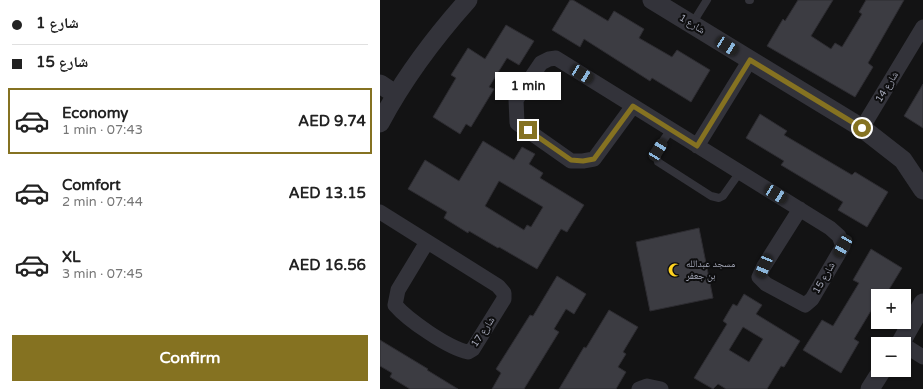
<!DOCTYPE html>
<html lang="en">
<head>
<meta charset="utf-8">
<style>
	:root { --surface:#fff; --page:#f6f6f6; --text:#222; --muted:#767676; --line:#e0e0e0; --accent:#857221 }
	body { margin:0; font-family:"Varela Round","Noto Naskh Arabic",sans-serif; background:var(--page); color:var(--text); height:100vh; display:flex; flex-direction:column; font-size:15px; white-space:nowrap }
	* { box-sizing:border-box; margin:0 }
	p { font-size:13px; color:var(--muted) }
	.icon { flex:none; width:22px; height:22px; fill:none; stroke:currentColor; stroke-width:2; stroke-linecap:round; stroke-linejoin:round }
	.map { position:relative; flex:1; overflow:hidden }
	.side { display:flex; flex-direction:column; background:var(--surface); width:380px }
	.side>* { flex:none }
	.hud { display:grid; align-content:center; height:88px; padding:0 12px; background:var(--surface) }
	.controls { position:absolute; left:491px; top:289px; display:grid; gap:8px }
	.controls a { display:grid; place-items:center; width:40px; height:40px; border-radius:0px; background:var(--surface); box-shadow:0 1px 3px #0004; font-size:20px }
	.end { position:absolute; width:18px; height:18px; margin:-9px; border:5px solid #857221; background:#fff; box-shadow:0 0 0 2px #fff }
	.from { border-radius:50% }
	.bubble { position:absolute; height:28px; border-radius:0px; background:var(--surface); box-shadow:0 1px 3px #0004; font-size:13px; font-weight:800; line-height:28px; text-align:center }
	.car { position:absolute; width:12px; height:24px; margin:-12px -6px; border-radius:5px; box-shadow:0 0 3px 1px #0007; background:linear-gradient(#222 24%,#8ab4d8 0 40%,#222 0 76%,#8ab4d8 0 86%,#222 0) }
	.hud b { display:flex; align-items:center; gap:14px; height:38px; font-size:15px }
	.hud b+b { border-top:1px solid var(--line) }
	.hud i { width:10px; height:10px; background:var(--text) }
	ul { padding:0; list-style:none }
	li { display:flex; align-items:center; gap:12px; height:66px; margin:0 8px 6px; padding:0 4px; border:2px solid transparent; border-radius:0px }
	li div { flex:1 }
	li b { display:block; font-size:15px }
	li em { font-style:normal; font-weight:800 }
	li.on { border-color:var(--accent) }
	li>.icon { width:36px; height:36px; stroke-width:1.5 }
	.primary-button { display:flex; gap:8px; margin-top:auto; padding:8px 12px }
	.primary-button a { flex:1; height:46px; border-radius:0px; background:var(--accent); color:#fff; font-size:16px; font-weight:800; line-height:46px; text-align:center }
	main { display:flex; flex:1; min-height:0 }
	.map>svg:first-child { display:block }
	.building { fill:#3c3c42; stroke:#2d2c31; fill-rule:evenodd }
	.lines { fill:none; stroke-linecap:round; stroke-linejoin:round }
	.service { stroke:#33333a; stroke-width:8 }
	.minor { stroke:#33333a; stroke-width:15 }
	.tertiary { stroke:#33333a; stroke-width:19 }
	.route { stroke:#857221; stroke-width:5 }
	.labels { text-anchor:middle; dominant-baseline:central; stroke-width:4; stroke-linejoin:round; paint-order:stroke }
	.street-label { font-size:10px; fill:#a3a6b6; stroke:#0e0e0f }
	.poi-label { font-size:10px; fill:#a3a6b6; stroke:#0e0e0f; text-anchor:start }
</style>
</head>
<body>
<main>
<section class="side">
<div class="hud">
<b><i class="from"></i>شارع 1</b>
<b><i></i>شارع 15</b>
</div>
<ul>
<li class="on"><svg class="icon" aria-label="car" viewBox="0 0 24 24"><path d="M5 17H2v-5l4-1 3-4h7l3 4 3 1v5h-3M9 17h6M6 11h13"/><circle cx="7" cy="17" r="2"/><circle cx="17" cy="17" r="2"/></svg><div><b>Economy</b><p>1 min · 07:43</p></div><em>AED 9.74</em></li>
<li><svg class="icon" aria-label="car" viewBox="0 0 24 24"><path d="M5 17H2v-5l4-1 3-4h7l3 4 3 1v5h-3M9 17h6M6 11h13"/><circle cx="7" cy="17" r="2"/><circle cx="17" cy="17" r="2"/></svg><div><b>Comfort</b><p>2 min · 07:44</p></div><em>AED 13.15</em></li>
<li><svg class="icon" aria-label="car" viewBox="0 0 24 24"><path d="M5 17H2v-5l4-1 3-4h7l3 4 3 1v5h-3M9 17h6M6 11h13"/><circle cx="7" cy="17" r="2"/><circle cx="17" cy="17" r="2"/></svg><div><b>XL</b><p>3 min · 07:45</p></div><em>AED 16.56</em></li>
</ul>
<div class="primary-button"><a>Confirm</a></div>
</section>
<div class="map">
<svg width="543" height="389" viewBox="0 0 543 389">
	<rect width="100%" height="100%" fill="#131314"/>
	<path class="building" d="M190,0h3l35,21 6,-10 30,18 -5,9 33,19 5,-7 33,20 -19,32 -39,-24 -2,3 -66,-42 -4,8 -28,-17z
		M418,0h35l-22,36 20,13 4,-6 7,4 20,-33 -3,-2 7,-12h38l-36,63 5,4 -18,30 -88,-51 16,-27 2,2z
		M126,25l28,16 -15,24 -12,-7 -18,29 5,2 -23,38 -5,-3 -6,10 -27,-17 23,-39 -5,-3 17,-27 17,11z
		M543,84v44l-19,-12z
		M380,114l27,17 -3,4 68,40 3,-3 33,20 -21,35 -29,-17 5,-8 -62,-37 3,-4 -38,-23z
		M103,141l31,19 8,-13 13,7 -6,10 14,9 -3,5 44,27 -17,27 -6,-3 -24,40 -38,-22 -1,1 -29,-17 -1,2 -24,-15 3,-6 -39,-23 17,-29 34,21zM119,181l44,26 -12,20 -4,-2 -3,5 -39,-24z
		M319,228l14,70 -63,13 -14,-69z
		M491,249l31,19 -17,28h-7v3l-24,40 5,3 -18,31 -38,-23 19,-30 11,6 26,-43 -6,-3z
		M177,276l29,18 -12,20 -8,-5 -12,20 5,3 -35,57h-32l9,-16 -5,-4 34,-54 3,1z
		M364,294l18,11 -6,9 44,27 -16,26 -3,-1 -14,23h-41l-8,-5 -5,5 -19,-11 33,-54 -4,-3 10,-17 4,2zM363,327l20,12 -14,23 -20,-12z
		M229,310l29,17 -15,25 3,2 -8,13 8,5 -10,17h-57l25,-42 2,1z
		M0,340l48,29 -1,1 31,19h-48l-20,-12 2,-4 -12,-7z"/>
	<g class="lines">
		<path class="service" d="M369,0h1
			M312,24l15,-24
			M291,129c-6,10 -18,22 -13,33l53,34 8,2 4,-2 17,-24"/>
		<path class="minor" d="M253,106l-39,53 -11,2h-12l-54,-38 -1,-23 25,-37 8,-4 7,-1 274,170 9,8 4,10 -31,53 -7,6 -39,-21 -7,-7 5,-11 36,-57
			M482,128l61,-101
			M317,146l53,-86
			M0,212l118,74 6,7v6l-31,50 -5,3c-20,-4 -60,-32 -73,-47l3,-15 29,-48
			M524,345l19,12
			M259,389l8,-3 14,3"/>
		<path class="tertiary" d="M272,0l210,128 41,32 20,30
			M0,84l15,10
			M0,123c24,-45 54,-85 88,-123
			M520,344l23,-41
			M490,389l12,-19"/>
	</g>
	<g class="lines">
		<path class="route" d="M148,130l43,30 12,1 11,-2 39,-53 64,40 53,-86 112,68"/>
	</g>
	<defs>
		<g id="mosque-bare" transform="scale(1.08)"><path d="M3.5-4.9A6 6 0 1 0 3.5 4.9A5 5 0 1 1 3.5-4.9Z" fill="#ffd320" stroke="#0e0e0f" stroke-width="2.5" paint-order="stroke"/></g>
	</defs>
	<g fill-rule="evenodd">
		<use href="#mosque-bare" x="295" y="270"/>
	</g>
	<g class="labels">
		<g class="street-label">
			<text transform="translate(312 24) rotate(32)">شارع 1</text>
			<text transform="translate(507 87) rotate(-58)">شارع 14</text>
			<text transform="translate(444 278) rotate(-60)">شارع 15</text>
			<text transform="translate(103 332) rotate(-56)">شارع 17</text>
		</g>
		<g class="poi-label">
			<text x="306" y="264">مسجد عبدالله<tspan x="306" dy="12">بن جعفر</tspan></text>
		</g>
	</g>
</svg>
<div class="controls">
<a>+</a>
<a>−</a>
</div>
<i class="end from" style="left:482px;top:128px"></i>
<i class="end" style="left:148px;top:130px"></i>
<div class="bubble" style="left:115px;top:72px;width:66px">1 min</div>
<i class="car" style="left:347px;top:46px;rotate:123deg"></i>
<i class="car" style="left:202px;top:74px;rotate:122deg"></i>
<i class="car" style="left:278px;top:150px;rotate:32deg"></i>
<i class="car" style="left:396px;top:194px;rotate:122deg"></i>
<i class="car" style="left:463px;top:246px;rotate:210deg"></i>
<i class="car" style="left:384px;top:266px;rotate:202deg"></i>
</div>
</main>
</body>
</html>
